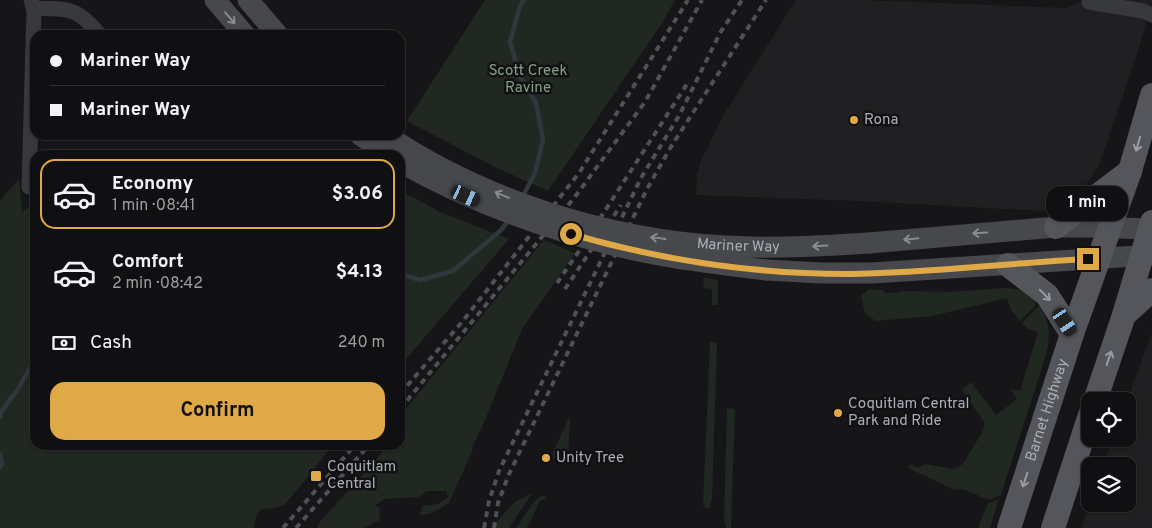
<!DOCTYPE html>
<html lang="en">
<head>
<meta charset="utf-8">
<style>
	:root { --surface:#101012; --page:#19191b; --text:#f1f3f6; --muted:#9c9d9f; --line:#303032; --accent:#e0a947 }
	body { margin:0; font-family:Overpass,sans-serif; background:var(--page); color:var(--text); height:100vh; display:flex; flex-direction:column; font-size:19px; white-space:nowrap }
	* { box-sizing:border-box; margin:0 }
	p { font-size:16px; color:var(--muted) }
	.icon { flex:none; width:28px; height:28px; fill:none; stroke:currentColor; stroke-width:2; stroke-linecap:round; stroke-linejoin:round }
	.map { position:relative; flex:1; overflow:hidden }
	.details { position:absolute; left:30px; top:150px; width:375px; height:300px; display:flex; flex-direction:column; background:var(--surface); border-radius:15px; box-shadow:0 1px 4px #0004,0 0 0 1px var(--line) }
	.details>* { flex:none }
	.hud { position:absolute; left:30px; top:30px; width:375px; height:110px; border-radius:15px; box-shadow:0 1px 4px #0004,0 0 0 1px var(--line); display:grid; align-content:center; height:110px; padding:0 20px; background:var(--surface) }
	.buttons { position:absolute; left:1081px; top:392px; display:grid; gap:10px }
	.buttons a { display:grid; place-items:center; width:55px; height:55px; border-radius:10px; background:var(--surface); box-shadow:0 1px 4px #0004,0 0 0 1px var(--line); font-size:25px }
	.end { position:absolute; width:22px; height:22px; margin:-11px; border:6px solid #e0a947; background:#111; box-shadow:0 0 0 2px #111 }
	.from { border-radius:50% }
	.bubble { position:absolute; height:35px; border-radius:15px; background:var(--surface); box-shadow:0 1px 4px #0004,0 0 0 1px var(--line); font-size:16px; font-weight:700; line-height:35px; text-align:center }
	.car { position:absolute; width:15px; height:30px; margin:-15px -8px; border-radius:6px; box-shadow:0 0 4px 1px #0007; background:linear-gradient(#222 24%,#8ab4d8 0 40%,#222 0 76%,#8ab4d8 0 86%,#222 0) }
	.hud b { display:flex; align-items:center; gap:18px; height:48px; font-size:19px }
	.hud b+b { border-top:1px solid var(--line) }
	.hud i { width:12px; height:12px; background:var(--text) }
	ul { padding:9px 0 0; list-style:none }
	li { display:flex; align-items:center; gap:15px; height:70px; margin:0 10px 8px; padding:0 10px; border:2px solid transparent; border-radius:15px }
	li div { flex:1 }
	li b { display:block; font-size:19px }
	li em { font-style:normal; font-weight:700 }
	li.on { border-color:var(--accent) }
	li>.icon { width:45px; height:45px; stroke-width:1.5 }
	.pay { display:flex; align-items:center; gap:12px; height:55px; padding:0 20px; font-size:19px }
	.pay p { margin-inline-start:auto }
	.button { display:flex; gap:10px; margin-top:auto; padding:10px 20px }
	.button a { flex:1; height:58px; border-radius:15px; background:var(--accent); color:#111; font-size:20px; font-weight:700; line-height:58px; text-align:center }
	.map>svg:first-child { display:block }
	.built { fill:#202022 }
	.green { fill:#212822 }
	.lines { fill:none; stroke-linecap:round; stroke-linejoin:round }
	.stream { stroke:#30373d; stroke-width:4.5 }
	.street { stroke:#38393d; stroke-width:15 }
	.secondary { stroke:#46484c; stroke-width:21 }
	.primary { stroke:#54565b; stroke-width:24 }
	.rail { stroke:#4f5155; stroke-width:4; stroke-dasharray:6 5; stroke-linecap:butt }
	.secondary-bridge { stroke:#46484c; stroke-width:21 }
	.oneway { stroke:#878a92 }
	.oneway2 { stroke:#999ca5 }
	.route { stroke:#e0a947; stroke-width:6 }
	.poi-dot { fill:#e0a947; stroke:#111113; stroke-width:2 }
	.labels { text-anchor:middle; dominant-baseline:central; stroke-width:5; stroke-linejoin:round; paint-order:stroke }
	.park-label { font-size:15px; fill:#83a084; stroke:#111113 }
	.poi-label { font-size:15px; fill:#aaaeb7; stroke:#111113; text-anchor:start }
	.street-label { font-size:15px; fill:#aaaeb7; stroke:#111113 }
</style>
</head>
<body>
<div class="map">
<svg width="1152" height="528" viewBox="0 0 1152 528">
	<rect width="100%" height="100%" fill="#161618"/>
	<path class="built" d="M796,0h65l206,8 15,-8h70v2l-15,52 -37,109 -7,12 -12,16 -12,9 -12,6 -15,5 -182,-10 -164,-6 1,-20 4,-14 23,-47z
		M1152,332v196h-71l9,-26v2h38v-38h-25l10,-27h15l-1,-38z"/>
	<path class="green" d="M485,0h190l-13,23 -114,168 -55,-25 -86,-45z
		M19,179l3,33 13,-10v243h298c-8,9 -43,56 -50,60 -18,8 -25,-5 -29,23h-254v-327z
		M400,190l40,22 69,27 -109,127z
		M544,240l31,13 -53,76 -39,96 -11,23 1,1 -24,54 -17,10 -12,2 2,-9 16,-2 10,-7 -2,-6h-19l-9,6 -33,2 -11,7 5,1 1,13 -16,8h-47l1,-4 63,-70 3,-9h16v-29z
		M703,278l15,2v25h-6v-16l-8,-1z
		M1007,288l13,2 16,11 -2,6 -14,14 -9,-11 -4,-12 -75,18 -56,5 -11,-7 -4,-18 8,-7 14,1 2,3h9l10,-2 44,1z
		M1039,306c12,15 11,31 7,49l-45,140 -12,5 -26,-11 -8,1 -47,-22 2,-4 9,4 6,-4 28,5 10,-5 20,-33 2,-8 -23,-33 9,-8 25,33 20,-15v-3l-6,-8 10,2 18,-59 -10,-3 -6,-6z
		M710,342l7,1 -5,156 -3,10 -6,-3z
		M727,408l8,1 -4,119h-5l-2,-7z
		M570,416l-2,42 -2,2 -5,1 -8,-3v-6z
		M532,493l-23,35h-18l24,-26z
		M541,496h4v3l-5,2 -13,27h-11l18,-26z
		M999,499l-9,29h-12l10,-25z"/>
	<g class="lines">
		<path class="stream" d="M522,198l13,-25 8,-34 -7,-36 -16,-27 -10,-34 10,-36 4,-6
			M400,274l20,6 33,-9 48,-41 8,-10
			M0,417l1,-5 17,-23 17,-30
			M0,454l2,10 -2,3"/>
		<path class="street" d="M1089,0v2l54,9 9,4
			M34,8c35,1 43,-1 66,27
			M29,187l5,-176 -3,-11"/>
		<path class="secondary" d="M215,0l30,35
			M248,0l30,35
			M360,135l30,20
			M869,243l187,-16h32l64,2
			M766,270l55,3h51l280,-18"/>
		<g class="primary">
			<path d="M1056,227l74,-56"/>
			<path d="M1008,265l39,30 25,39"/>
			<path d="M1124,315l28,-25"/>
			<path d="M1095,401l29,-86 28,-93"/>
			<path id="s1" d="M1009,528l63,-194 58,-163 22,-76"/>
			<path d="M1053,528l37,-113"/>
		</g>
		<path class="rail" d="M557,283l20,-29 112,-173
			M565,289l56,-84
			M400,394l62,-72 117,-149 109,-173
			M400,409l174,-211 71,-96 57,-102
			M283,528l72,-83
			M296,528l73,-83
			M484,528l5,-27 10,-30 142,-293 39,-64 40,-81 22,-33
			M494,528l4,-25 11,-29 138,-285 25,-44 94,-145"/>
		<g class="secondary-bridge">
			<path id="s2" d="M386,135c99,66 221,104 339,111 48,3 96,0 144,-3"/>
			<path d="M400,162c82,46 171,77 264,94 34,6 68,10 102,14"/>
		</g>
	</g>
	<defs><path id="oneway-shaft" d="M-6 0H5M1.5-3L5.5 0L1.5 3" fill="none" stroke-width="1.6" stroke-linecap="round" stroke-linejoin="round" transform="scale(1.25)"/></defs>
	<g class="oneway">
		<use href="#oneway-shaft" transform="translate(230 18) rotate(49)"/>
		<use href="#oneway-shaft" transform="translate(502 195) rotate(-157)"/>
		<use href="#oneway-shaft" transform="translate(980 233) rotate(177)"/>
		<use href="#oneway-shaft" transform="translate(658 238) rotate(-172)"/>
		<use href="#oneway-shaft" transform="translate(911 239) rotate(174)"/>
		<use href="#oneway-shaft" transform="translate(820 246) rotate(177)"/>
	</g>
	<g class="oneway2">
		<use href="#oneway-shaft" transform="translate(1138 144) rotate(106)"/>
		<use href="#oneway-shaft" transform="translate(1045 295) rotate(46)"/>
		<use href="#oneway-shaft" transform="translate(1109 358) rotate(-71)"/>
		<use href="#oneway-shaft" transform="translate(1025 480) rotate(108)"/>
	</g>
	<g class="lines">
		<path class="route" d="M571,234c89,26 184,40 277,40 80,-1 160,-11 240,-15"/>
	</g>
	<g class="poi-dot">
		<circle cx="854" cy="120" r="5"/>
		<circle cx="838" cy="413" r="5"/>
		<circle cx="546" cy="458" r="5"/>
		<rect x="310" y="470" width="12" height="12" rx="2.5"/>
	</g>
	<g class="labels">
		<g class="park-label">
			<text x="528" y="71">Scott Creek<tspan x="528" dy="17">Ravine</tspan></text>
		</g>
		<g class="poi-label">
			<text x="864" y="120">Rona</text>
			<text x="848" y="404">Coquitlam Central<tspan x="848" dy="17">Park and Ride</tspan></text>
			<text x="556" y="458">Unity Tree</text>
			<text x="327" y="467">Coquitlam<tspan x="327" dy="17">Central</tspan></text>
		</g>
		<g class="street-label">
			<text stroke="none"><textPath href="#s2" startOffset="374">Mariner Way</textPath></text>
			<text stroke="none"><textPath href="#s1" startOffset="124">Barnet Highway</textPath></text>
		</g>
	</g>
</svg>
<div class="buttons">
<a><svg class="icon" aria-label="locate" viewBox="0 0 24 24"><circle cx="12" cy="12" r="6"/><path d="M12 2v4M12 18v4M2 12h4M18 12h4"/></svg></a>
<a><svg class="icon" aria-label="layers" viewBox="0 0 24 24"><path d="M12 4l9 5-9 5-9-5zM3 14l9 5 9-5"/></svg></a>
</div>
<i class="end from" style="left:571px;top:234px"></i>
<i class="end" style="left:1088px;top:259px"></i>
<div class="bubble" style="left:1046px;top:186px;width:82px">1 min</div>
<i class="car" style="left:466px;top:196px;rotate:115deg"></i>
<i class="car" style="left:1065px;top:322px;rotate:146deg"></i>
<div class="hud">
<b><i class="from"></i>Mariner Way</b>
<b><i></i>Mariner Way</b>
</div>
<section class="details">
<ul>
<li class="on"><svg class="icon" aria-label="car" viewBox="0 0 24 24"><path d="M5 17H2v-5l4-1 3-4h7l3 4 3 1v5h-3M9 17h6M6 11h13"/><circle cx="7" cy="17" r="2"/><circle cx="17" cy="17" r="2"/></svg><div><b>Economy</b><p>1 min · 08:41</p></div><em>$3.06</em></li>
<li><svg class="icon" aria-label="car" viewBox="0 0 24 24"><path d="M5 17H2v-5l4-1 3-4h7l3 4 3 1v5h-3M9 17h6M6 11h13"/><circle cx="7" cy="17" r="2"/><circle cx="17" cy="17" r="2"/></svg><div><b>Comfort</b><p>2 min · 08:42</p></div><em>$4.13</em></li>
</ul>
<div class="pay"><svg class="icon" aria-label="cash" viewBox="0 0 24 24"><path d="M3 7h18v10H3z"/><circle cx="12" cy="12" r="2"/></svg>Cash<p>240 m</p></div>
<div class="button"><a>Confirm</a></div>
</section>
</div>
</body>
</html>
